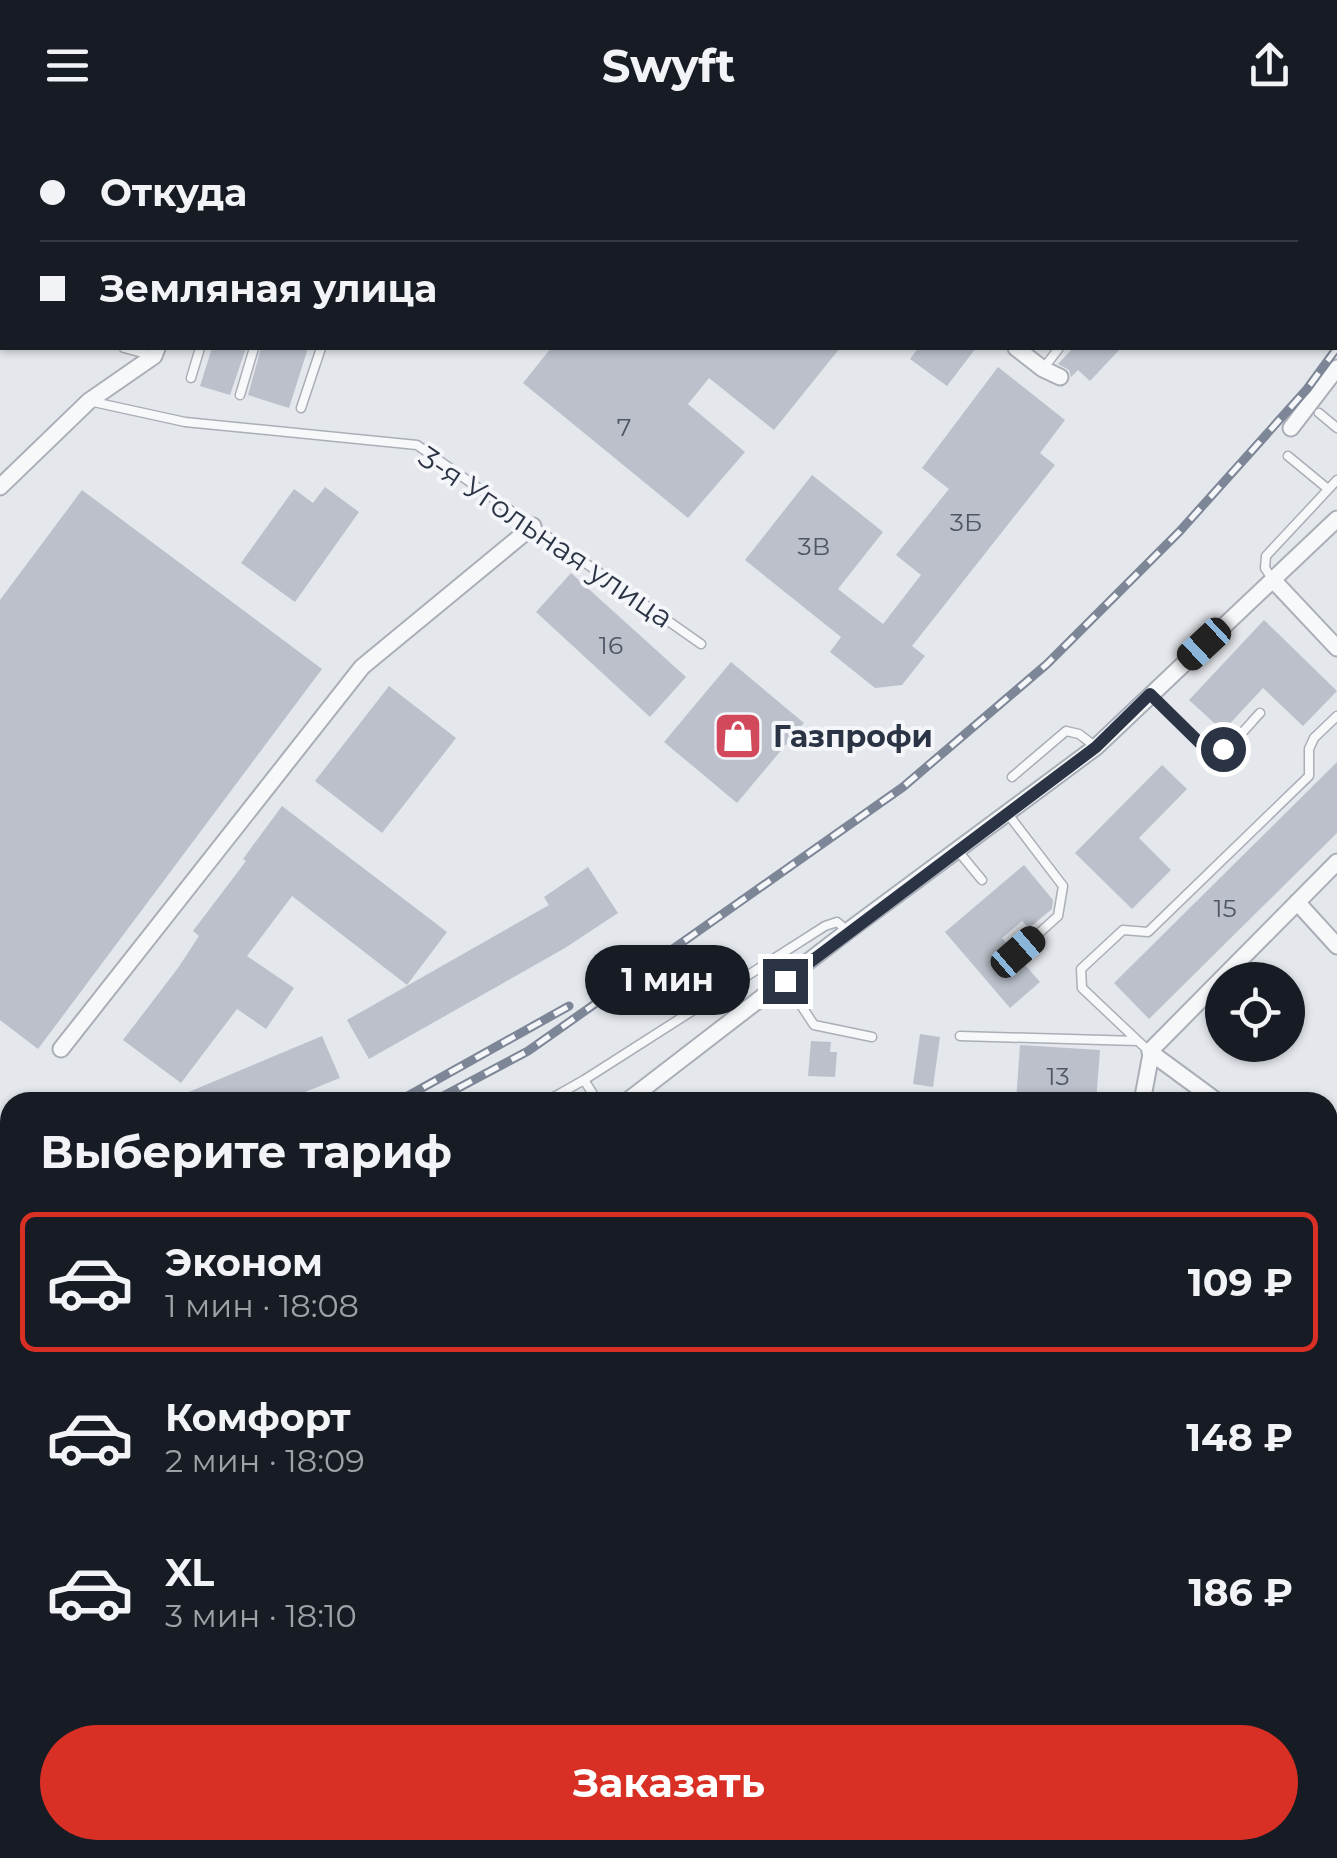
<!DOCTYPE html>
<html lang="ru">
<head>
<meta charset="utf-8">
<style>
	:root { --surface:#171b24; --page:#20242c; --text:#f1f3f6; --muted:#9ea1a6; --line:#363941; --accent:#d93025 }
	body { margin:0; font-family:Montserrat,sans-serif; background:var(--page); color:var(--text); height:100vh; display:flex; flex-direction:column; font-size:38px; white-space:nowrap }
	* { box-sizing:border-box; margin:0 }
	p { font-size:32px; color:var(--muted) }
	.icon { flex:none; width:55px; height:55px; fill:none; stroke:currentColor; stroke-width:2; stroke-linecap:round; stroke-linejoin:round }
	.map { position:relative; flex:1; overflow:hidden }
	.panel { position:absolute; left:0px; top:962px; width:1338px; height:768px; display:flex; flex-direction:column; background:var(--surface); border-radius:30px 30px 0 0; box-shadow:0 2px 8px #0004 }
	.panel>* { flex:none }
	.top-card { position:absolute; left:0px; top:0px; width:1338px; height:220px; box-shadow:0 2px 8px #0004; display:grid; align-content:center; height:220px; padding:0 40px; background:var(--surface) }
	.controls { position:absolute; left:1205px; top:832px; display:grid; gap:20px }
	.controls a { display:grid; place-items:center; width:100px; height:100px; border-radius:50%; background:var(--surface); box-shadow:0 2px 8px #0004; font-size:50px }
	.end { position:absolute; width:45px; height:45px; margin:-22px; border:12px solid #2b3445; background:#fff; box-shadow:0 0 0 5px #fff }
	.from { border-radius:50% }
	.bubble { position:absolute; height:70px; border-radius:35px; background:var(--surface); box-shadow:0 2px 8px #0004; font-size:32px; font-weight:700; line-height:70px; text-align:center }
	.car { position:absolute; width:30px; height:60px; margin:-30px -15px; border-radius:12px; box-shadow:0 0 8px 2px #0007; background:linear-gradient(#222 24%,#8ab4d8 0 40%,#222 0 76%,#8ab4d8 0 86%,#222 0) }
	.top-card b { display:flex; align-items:center; gap:35px; height:95px; font-size:38px }
	.top-card b+b { border-top:2px solid var(--line) }
	.top-card i { width:25px; height:25px; background:var(--text) }
	ul { padding:0; list-style:none }
	li { display:flex; align-items:center; gap:30px; height:140px; margin:0 20px 15px; padding:0 20px; border:5px solid transparent; border-radius:15px }
	li div { flex:1 }
	li b { display:block; font-size:38px }
	li em { font-style:normal; font-weight:700 }
	li.current { border-color:var(--accent) }
	li>.icon { width:90px; height:90px; stroke-width:1.5 }
	h2 { padding:0 40px; font-size:45px; line-height:120px }
	.primary-button { display:flex; gap:20px; margin-top:auto; padding:20px 40px }
	.primary-button a { flex:1; height:115px; border-radius:60px; background:var(--accent); color:#fff; font-size:40px; font-weight:700; line-height:115px; text-align:center }
	header { display:flex; justify-content:space-between; align-items:center; height:130px; padding:0 40px; background:var(--surface); font-size:45px; font-weight:700 }
	.map>svg:first-child { display:block }
	.built { fill:#d2d6de }
	.building { fill:#bbc0ca }
	.lines { fill:none; stroke-linecap:round; stroke-linejoin:round }
	.lane-casing { stroke:#a9aeb7; stroke-width:11 }
	.street-casing { stroke:#a9aeb7; stroke-width:19 }
	.secondary-casing { stroke:#a9aeb7; stroke-width:24 }
	.highway-casing { stroke:#8b94a3; stroke-width:31 }
	.lane { stroke:#f7f8fa; stroke-width:8 }
	.street { stroke:#f7f8fa; stroke-width:15 }
	.secondary { stroke:#fff; stroke-width:20 }
	.highway { stroke:#fff; stroke-width:28 }
	.rail-casing { stroke:#7d8696; stroke-width:9 }
	.rail { stroke:#f4f6f9; stroke-width:5; stroke-dasharray:15; stroke-linecap:butt }
	.route { stroke:#2b3445; stroke-width:12 }
	.labels { text-anchor:middle; dominant-baseline:central; stroke-width:8; stroke-linejoin:round; paint-order:stroke }
	.number-label { font-size:25px; fill:#4f5766 }
	.street-label { font-size:30px; fill:#2b3445; stroke:#f4f6f9 }
	.poi-label { font-size:30px; font-weight:bold; fill:#2b3445; stroke:#f4f6f9; text-anchor:start }
</style>
</head>
<body>
<header><svg class="icon" aria-label="menu" viewBox="0 0 24 24"><path d="M4 6h16M4 12h16M4 18h16"/></svg>Swyft<svg class="icon" aria-label="share" viewBox="0 0 24 24"><path d="M12 15V3M7 8l5-5 5 5M5 13v7h14v-7"/></svg></header>
<div class="map">
<svg width="1337" height="1728" viewBox="0 0 1337 1728">
	<rect width="100%" height="100%" fill="#e4e7ec"/>
	<path class="built" d="M1328,1113h9v244h-9z"/>
	<path class="building" d="M212,218h34l-16,47 -30,-9z
		M261,218h47l-19,60 -41,-13z
		M551,218h289l-66,82 -65,-52 -21,26 57,48 -57,66 -165,-135z
		M918,218h58l-29,38 -37,-27z
		M1073,218h48l-31,33 -12,-11 -7,7 -2,-7 -11,-6z
		M998,237l67,53 -25,33 15,12 -143,181 13,10 -23,29 -27,3 -45,-36 11,-15 -96,-77 67,-85 71,57 -45,57 45,35 38,-49 -25,-20 53,-66 -27,-21z
		M325,357l34,25 -64,90 -54,-39 53,-74 19,14z
		M82,360l240,179 -284,380 -38,-29v-420z
		M571,443l115,104 -36,40 -114,-105z
		M1264,490l73,71 -34,35 -40,-38 -40,43 -34,-31z
		M731,532l73,61 -67,80 -73,-61z
		M389,556l67,52 -74,95 -67,-52z
		M1337,632v71l-188,186 -35,-36z
		M1162,635l25,24 -48,49 32,32 -39,39 -57,-56z
		M282,676l165,126 -40,53 -115,-89 -45,60 47,32 -28,41 -29,-20 -56,74 -58,-43 55,-72 21,-32 -6,-5 53,-70 -3,-2z
		M1024,735l29,35 -1,9 -23,19 -7,-7 -20,17 9,10 1,8 8,3 20,23 -30,26 -65,-76z
		M588,737l30,46 -53,35 -196,111 -22,-39 202,-115 -5,-8z
		M920,904l20,3 -7,50 -20,-3z
		M322,906l18,42 -60,24h-115z
		M811,911l20,1 -1,10h7l-2,25 -27,-1z
		M1020,915l80,5 -4,52h-80z"/>
	<g class="lines">
		<g class="lane-casing">
			<path id="lane" d="M268,2l1,-2
				M324,2l1,-2
				M0,117l2,3
				M124,218l30,8
				M1043,239l16,-21
				M191,248l9,-30
				M240,265l14,-47
				M89,271l96,21 232,23 284,199
				M301,278l20,-60
				M1319,283l18,15
				M1288,326l40,33
				M1273,450l-8,-12 1,-12 71,-76
				M1151,564l54,54c22,9 41,-21 55,-35
				M1012,647l54,-46 13,3 17,13
				M1008,684l55,72 -5,30 -40,36
				M958,721l24,29
				M785,851l29,44 58,12
				M960,906l178,5 12,11
				M1138,911l-56,-53 -1,-19 42,-39 25,2 161,-156v-27l5,-11 23,-22
				M584,950l241,-154 12,-4 11,9
				M545,972l39,-22 14,22
				M1328,1140l9,-6
				M0,1310h10
				M0,1379h10
				M0,1544l10,-15
				M0,1554l10,6
				M1328,1622l9,-1
				M0,1632l10,7
				M135,1720l13,8
				M1215,1720l11,8
				M62,1728l6,-8
				M409,1728v-8
				M1157,1728l5,-8"/>
		</g>
		<g class="street-casing">
			<path id="street" d="M739,0l4,2
				M227,2l1,-2
				M1016,218l27,21 17,8
				M1291,298l46,-60
				M0,357l89,-86 65,-45 3,-8
				M1273,450l64,68
				M1297,772l40,44
				M61,919l301,-382 171,-141
				M1150,922l68,50
				M626,972l222,-171 248,-184 241,-228
				M1142,972l10,-53 185,-187
				M1328,1090l6,7
				M0,1724l6,4
				M827,1728l5,-8"/>
		</g>
		<g class="secondary-casing">
			<path id="secondary" d="M180,1728l5,-8
				M206,1728l6,-8"/>
		</g>
		<g class="highway-casing">
			<path id="highway" d="M1328,1394h9
				M0,1415h10
				M1328,1425h9
				M0,1435h10"/>
		</g>
		<use href="#lane" class="lane"/>
		<use href="#street" class="street"/>
		<use href="#secondary" class="secondary"/>
		<use href="#highway" class="highway"/>
		<g class="rail-casing">
			<path id="rail" d="M397,972l172,-96
				M432,972l96,-51 375,-264 144,-123 133,-133 127,-142 30,-41
				M0,1125l10,-4
				M0,1151l10,-3"/>
		</g>
		<use href="#rail" class="rail"/>
	</g>
	<g class="lines">
		<path class="route" d="M785,851l311,-234 54,-53 55,54 9,4 9,-3"/>
	</g>
	<defs>
		<g id="shop-square" transform="scale(2.5)"><rect x="-9" y="-9" width="18" height="18" rx="4" fill="#d1495b" stroke="#f4f6f9"/><path d="M-5-2.5h2.3a2.7 3.5 0 0 1 5.4 0H5L5.5 6h-11ZM-1.5-2.5h3a1.5 2.3 0 0 0-3 0Z" fill="#fff"/></g>
	</defs>
	<g fill-rule="evenodd">
		<use href="#shop-square" x="738" y="606"/>
	</g>
	<g class="labels">
		<g class="number-label">
			<text x="624" y="297">7</text>
			<text x="966" y="392">3Б</text>
			<text x="814" y="416">3В</text>
			<text x="611" y="515">16</text>
			<text x="1225" y="778">15</text>
			<text x="1058" y="946">13</text>
		</g>
		<g class="street-label">
			<text transform="translate(546 407) rotate(34)">3-я Угольная улица</text>
		</g>
		<g class="poi-label">
			<text x="773" y="606">Газпрофи</text>
		</g>
	</g>
</svg>
<div class="controls">
<a><svg class="icon" aria-label="locate" viewBox="0 0 24 24"><circle cx="12" cy="12" r="6"/><path d="M12 2v4M12 18v4M2 12h4M18 12h4"/></svg></a>
</div>
<i class="end from" style="left:1223px;top:619px"></i>
<i class="end" style="left:785px;top:851px"></i>
<div class="bubble" style="left:585px;top:815px;width:165px">1 мин</div>
<i class="car" style="left:1204px;top:514px;rotate:227deg"></i>
<i class="car" style="left:1018px;top:822px;rotate:49deg"></i>
<div class="top-card">
<b><i class="from"></i>Откуда</b>
<b><i></i>Земляная улица</b>
</div>
<section class="panel">
<h2>Выберите тариф</h2>
<ul>
<li class="current"><svg class="icon" aria-label="car" viewBox="0 0 24 24"><path d="M5 17H2v-5l4-1 3-4h7l3 4 3 1v5h-3M9 17h6M6 11h13"/><circle cx="7" cy="17" r="2"/><circle cx="17" cy="17" r="2"/></svg><div><b>Эконом</b><p>1 мин · 18:08</p></div><em>109 ₽</em></li>
<li><svg class="icon" aria-label="car" viewBox="0 0 24 24"><path d="M5 17H2v-5l4-1 3-4h7l3 4 3 1v5h-3M9 17h6M6 11h13"/><circle cx="7" cy="17" r="2"/><circle cx="17" cy="17" r="2"/></svg><div><b>Комфорт</b><p>2 мин · 18:09</p></div><em>148 ₽</em></li>
<li><svg class="icon" aria-label="car" viewBox="0 0 24 24"><path d="M5 17H2v-5l4-1 3-4h7l3 4 3 1v5h-3M9 17h6M6 11h13"/><circle cx="7" cy="17" r="2"/><circle cx="17" cy="17" r="2"/></svg><div><b>XL</b><p>3 мин · 18:10</p></div><em>186 ₽</em></li>
</ul>
<div class="primary-button"><a>Заказать</a></div>
</section>
</div>
</body>
</html>
